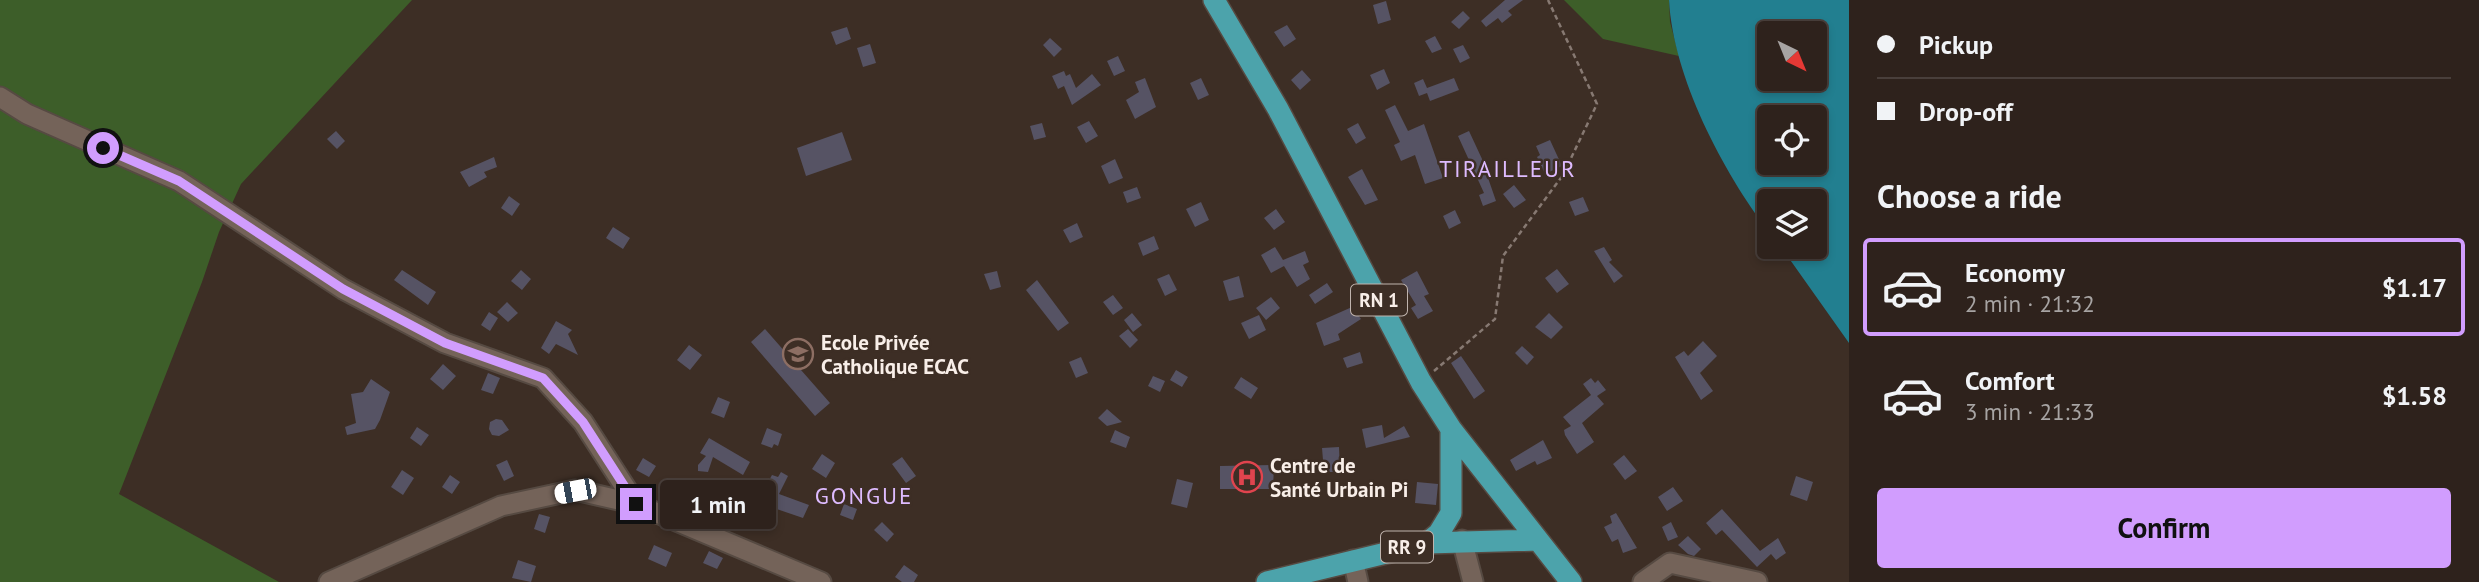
<!DOCTYPE html>
<html lang="en">
<head>
<meta charset="utf-8">
<style>
	:root { --surface:#2e221c; --page:#362a25; --text:#f1f3f6; --muted:#a7a4a3; --line:#493f3b; --accent:#d19dfe }
	body { margin:0; font-family:"PT Sans",sans-serif; background:var(--page); color:var(--text); height:100vh; display:flex; flex-direction:column; font-size:26px; white-space:nowrap }
	* { box-sizing:border-box; margin:0 }
	p { font-size:23px; color:var(--muted) }
	.icon { flex:none; width:38px; height:38px; fill:none; stroke:currentColor; stroke-width:2; stroke-linecap:round; stroke-linejoin:round }
	.map { position:relative; flex:1; overflow:hidden }
	.side { display:flex; flex-direction:column; background:var(--surface); width:630px }
	.side>* { flex:none }
	.top-card { display:grid; align-content:center; height:154px; padding:0 28px; background:var(--surface) }
	.needle { width:46px; rotate:137deg }
	.fabs { position:absolute; left:1757px; top:21px; display:grid; gap:14px }
	.fabs a { display:grid; place-items:center; width:70px; height:70px; border-radius:7px; background:var(--surface); box-shadow:0 4px 10px #0003,0 0 0 2px var(--line); font-size:35px }
	.end { position:absolute; width:32px; height:32px; margin:-16px; border:9px solid #d19dfe; background:#111; box-shadow:0 0 0 4px #111 }
	.from { border-radius:50% }
	.bubble { position:absolute; height:49px; border-radius:7px; background:var(--surface); box-shadow:0 4px 10px #0003,0 0 0 2px var(--line); font-size:23px; font-weight:700; line-height:49px; text-align:center }
	.car { position:absolute; width:21px; height:42px; margin:-21px -10px; border-radius:9px; box-shadow:0 0 5px 2px #0007; background:linear-gradient(#fff 24%,#345 0 40%,#fff 0 76%,#345 0 86%,#fff 0) }
	.top-card b { display:flex; align-items:center; gap:24px; height:66px; font-size:26px }
	.top-card b+b { border-top:2px solid var(--line) }
	.top-card i { width:18px; height:18px; background:var(--text) }
	ul { padding:0; list-style:none }
	li { display:flex; align-items:center; gap:21px; height:98px; margin:0 14px 10px; padding:0 14px; border:4px solid transparent; border-radius:7px }
	li div { flex:1 }
	li b { display:block; font-size:26px }
	li em { font-style:normal; font-weight:700 }
	li.selected { border-color:var(--accent) }
	li>.icon { width:63px; height:63px; stroke-width:1.5 }
	h2 { padding:0 28px; font-size:32px; line-height:84px }
	.cta { display:flex; gap:14px; margin-top:auto; padding:14px 28px }
	.cta a { flex:1; height:80px; border-radius:7px; background:var(--accent); color:#111; font-size:28px; font-weight:700; line-height:80px; text-align:center }
	main { display:flex; flex:1; min-height:0 }
	.map>svg:first-child { display:block }
	.green { fill:#3d5e29 }
	.water { fill:#227f90; fill-rule:evenodd }
	.building { fill:#565364 }
	.lines { fill:none; stroke-linecap:round; stroke-linejoin:round }
	.minor-casing { stroke:#564a42; stroke-width:23 }
	.major-casing { stroke:#564a42; stroke-width:24 }
	.path { stroke:#877972; stroke-width:2.5; stroke-dasharray:5 3.5; stroke-linecap:butt }
	.minor { stroke:#746359; stroke-width:19 }
	.major { stroke:#4ca3ab; stroke-width:21 }
	.route { stroke:#d19dfe; stroke-width:9 }
	.labels { text-anchor:middle; dominant-baseline:central; stroke-width:5; stroke-linejoin:round; paint-order:stroke }
	.shield { fill:#3d2e25; stroke:#c0b4ae; stroke-width:2 }
	.shield-label { font-size:19px; font-weight:bold; fill:#f8eee8 }
	.poi-label { font-size:21px; font-weight:bold; fill:#f8eee8; stroke:#3d2e25; text-anchor:start }
	.neighbourhood-label { font-size:23px; letter-spacing:2px; fill:#debbff; stroke:#3d2e25 }
</style>
</head>
<body>
<main>
<div class="map">
<svg width="1849" height="582" viewBox="0 0 1849 582">
	<rect width="100%" height="100%" fill="#3d2e25"/>
	<path class="green" d="M0,0h412l-171,184 -22,48 -17,50 -83,212 160,88h-279z
		M1564,0h105l1,22 9,34 -76,-17z"/>
	<path class="water" d="M1669,0h180v343l-68,-96h34v-46h-46v31c-46,-60 -96,-155 -100,-232zM1769,33h46v46h-46zM1769,117h46v46h-46z"/>
	<path class="building" d="M1505,0h18l-15,11 4,4 -10,8 -4,-5 -12,9 -5,-6z
		M1386,1l5,19 -13,4 -5,-19z
		M1463,11l7,7 -11,11 -8,-7z
		M1287,25l9,14 -12,8 -10,-15z
		M847,27l4,12 -15,6 -5,-13z
		M1435,36l7,13 -10,4 -7,-12z
		M1050,38l12,11 -8,8 -11,-12z
		M870,44l6,19 -13,4 -6,-19z
		M1463,45l7,13 -10,5 -7,-14z
		M1118,56l7,15 -11,5 -7,-15z
		M1384,69l6,14 -13,7 -7,-15z
		M1302,70l9,10 -11,10 -9,-10z
		M1064,71l2,5 4,-2 6,14 16,-14 9,11 -29,20 -8,-19 -6,3 -6,-13z
		M1145,78l11,29 -21,12 -9,-19 13,-8 -4,-10z
		M1201,78l8,17 -11,5 -8,-17z
		M1454,78l5,12 -29,11 -3,-8 -8,3 -5,-13 9,-4 4,9z
		M1395,105l13,26 16,-7 19,54 -18,6 -10,-29 -14,6 -7,-16 6,-3 -15,-32z
		M1089,121l9,15 -12,7 -9,-16z
		M1042,123l4,14 -12,3 -4,-14z
		M1358,123l8,15 -10,6 -9,-15z
		M336,131l9,10 -8,8 -10,-10z
		M1469,131l20,43 -2,1 9,26 -13,5 -4,-11 5,-2 -26,-57z
		M842,132l10,28 -46,16 -9,-28z
		M1550,140l12,26 -17,8 -8,-17 3,-2 -4,-9z
		M494,157l3,10 -13,5 3,5 -18,10 -9,-15z
		M1115,159l8,19 -14,6 -8,-18z
		M1362,169l16,31 -13,5 -17,-28z
		M1514,185l12,15 -12,8 -11,-14z
		M1137,187l4,11 -14,5 -4,-11z
		M509,196l11,8 -8,12 -11,-8z
		M1583,197l6,14 -14,5 -6,-14z
		M1201,202l8,18 -14,7 -9,-18z
		M1276,209l9,13 -11,8 -10,-12z
		M1455,210l6,13 -12,6 -6,-13z
		M1077,223l6,14 -13,6 -7,-13z
		M613,227l17,11 -7,11 -17,-11z
		M1154,236l5,13 -16,7 -5,-13z
		M1275,247l8,13 22,-9 4,11 -6,3 7,14 -13,8 -13,-21 -13,7 -10,-18z
		M1604,247l8,13 -3,2 14,14 -9,7 -20,-32z
		M1557,269l12,15 -12,9 -12,-15z
		M402,270l34,22 -8,13 -34,-25z
		M521,270l10,9 -9,11 -11,-9z
		M997,271l4,16 -11,3 -6,-16z
		M1417,271l12,23 -5,2 9,15 -15,8 -7,-11 5,-3 -15,-25z
		M1169,274l8,16 -12,6 -8,-17z
		M1239,276l5,21 -15,4 -6,-20z
		M1037,280l32,43 -11,8 -32,-41z
		M1327,283l6,9 -18,12 -6,-9z
		M1113,295l10,13 -10,7 -10,-13z
		M1271,297l9,11 -14,12 -10,-12z
		M507,302l11,11 -10,9 -11,-10z
		M1352,307l9,12 -23,15 2,6 -16,6 -8,-23z
		M489,312l9,6 -8,13 -9,-6z
		M1132,313l10,12 -9,7 -9,-12z
		M1549,313l14,14 -12,12 -16,-12z
		M1259,315l7,15 -17,9 -8,-16z
		M556,321l16,9 -4,4 10,21 -22,-11 -7,10 -8,-6z
		M765,329l65,74 -15,13 -64,-74z
		M1128,329l10,11 -8,8 -11,-12z
		M1703,341l14,15 -17,17 13,18 -12,9 -26,-43 9,-6 4,5z
		M689,345l13,10 -12,15 -13,-10z
		M1522,346l12,11 -7,8 -12,-12z
		M1360,352l3,11 -16,5 -4,-10z
		M1461,356l24,35 -11,8 -23,-36z
		M1081,357l7,16 -12,5 -7,-16z
		M443,364l13,12 -13,14 -13,-11z
		M1176,370l12,7 -6,10 -12,-7z
		M488,373l12,5 -7,16 -12,-4z
		M1153,376l12,5 -5,11 -12,-6z
		M1241,377l17,11 -7,11 -17,-11z
		M1591,378l4,5 3,-3 8,10 -9,6 7,8 -22,19 12,19 -17,12 -12,-19 -1,-5 7,-4 -8,-9 28,-22 -8,-11z
		M371,379l19,13 -10,28 -5,9 -28,6 -2,-8 11,-4 -5,-29 12,-2z
		M718,397l12,5 -6,16 -13,-5z
		M1107,409l15,13 -15,4 -9,-8z
		M496,419l6,1 7,10 -10,6 -7,-1 -3,-6 1,-7z
		M1382,425l2,13 20,-12 6,11 -44,11 -4,-19z
		M417,427l12,8 -8,11 -11,-8z
		M767,428l15,6 -4,12 -4,-2 -2,4 -11,-4z
		M1115,430l15,7 -4,11 -16,-6z
		M709,438l41,24 -7,13 -30,-18 -5,15 -10,-1v-6l8,-9 -6,-3z
		M1543,440l9,18 -15,7 -2,-4 -19,10 -6,-11z
		M1339,447l1,25h-16l-2,-24z
		M822,454l13,9 -9,15 -14,-9z
		M1624,455l13,16 -12,9 -12,-16z
		M902,457l14,19 -10,7 -14,-19z
		M643,458l13,8 -7,11 -13,-7z
		M507,460l7,16 -10,5 -8,-16z
		M1274,465l-1,24h-53v-23z
		M402,470l12,8 -11,17 -12,-8z
		M781,472l7,4 -9,18 30,11 -6,13 -41,-14 10,-16 -6,-2 6,-11 6,2z
		M450,475l10,7 -8,12 -10,-7z
		M1796,476l17,6 -6,19 -17,-6z
		M1177,479l16,4 -6,25 -16,-4z
		M1417,482l21,2 -2,21 -21,-2z
		M1673,487l10,14 -16,10 -9,-14z
		M722,497l12,5 -5,13 -12,-5z
		M844,504l13,5 -4,11 -13,-5z
		M1722,509l38,42 18,-13 8,15 -10,7 -5,-6 -14,13 -35,-37 -6,5 -10,-12z
		M1616,513l21,35 -14,5 -5,-14 -6,3 -8,-15 8,-4 -2,-7z
		M539,514l11,3 -5,16 -11,-4z
		M882,522l12,12 -7,8 -13,-12z
		M1671,522l7,15 -10,4 -6,-14z
		M1688,536l13,13 -7,7 -6,-2 -10,-9z
		M654,545l18,8 -6,14 -18,-8z
		M709,551l14,7 -6,11 -14,-6z
		M518,560l18,6 -5,16 -19,-4z
		M904,565l14,10 -4,7h-12l-7,-5z"/>
	<g class="lines">
		<g class="minor-casing">
			<path id="minor" d="M0,97l27,17 152,67 164,108 102,54 98,35 40,44 53,82
				M1462,540l11,42
				M1353,560l5,22
				M329,582l172,-76 74,-16 61,14 185,78
				M1643,582l27,-19 87,19"/>
		</g>
		<g class="major-casing">
			<path id="major" d="M1214,0l64,109 143,273 30,47 120,153
				M1427,543l111,-3
				M1267,582l160,-39 12,-10 12,-20v-84"/>
		</g>
		<path class="path" d="M1434,371l61,-52 8,-63 60,-81 34,-71 -49,-104"/>
		<use href="#minor" class="minor"/>
		<use href="#major" class="major"/>
	</g>
	<g class="lines">
		<path class="route" d="M103,148l76,33 164,108 102,54 98,35 40,44 53,82"/>
	</g>
	<defs>
		<g id="school-ring" transform="scale(1.575)"><circle r="9.5" fill="#3d2e25" stroke="#8d6e63" stroke-width="1.5"/><path d="M0-5L7-2L0 1L-7-2ZM-4 1L0 2.5L4 1V4Q0 6-4 4Z" fill="#8d6e63"/></g>
		<g id="hospital-ring" transform="scale(1.575)"><circle r="9.5" fill="#3d2e25" stroke="#e0444e" stroke-width="1.5"/><path d="M-5-5h3v3.5h4V-5h3V5h-3V1.5h-4V5h-3Z" fill="#e0444e"/></g>
	</defs>
	<g fill-rule="evenodd">
		<use href="#school-ring" x="798" y="354"/>
		<use href="#hospital-ring" x="1247" y="477"/>
	</g>
	<g class="labels">
		<g class="shield">
			<rect x="1351" y="284.5" width="56" height="31" rx="5"/>
			<rect x="1381" y="531.5" width="52" height="31" rx="5"/>
		</g>
		<g class="shield-label">
			<text x="1379" y="300">RN 1</text>
			<text x="1407" y="547">RR 9</text>
		</g>
		<g class="poi-label">
			<text x="821" y="342">Ecole Privée<tspan x="821" dy="24">Catholique ECAC</tspan></text>
			<text x="1270" y="465">Centre de<tspan x="1270" dy="24">Santé Urbain Pi</tspan></text>
		</g>
		<g class="neighbourhood-label">
			<text x="1508" y="168">TIRAILLEUR</text>
			<text x="864" y="495">GONGUE</text>
		</g>
	</g>
</svg>
<div class="fabs">
<a><svg class="needle" viewBox="-14 -14 28 28"><path d="M0-13l5 13h-10z" fill="#e53935"/><path d="M0 13l5-13h-10z" fill="#a7a4a3"/></svg></a>
<a><svg class="icon" aria-label="locate" viewBox="0 0 24 24"><circle cx="12" cy="12" r="6"/><path d="M12 2v4M12 18v4M2 12h4M18 12h4"/></svg></a>
<a><svg class="icon" aria-label="layers" viewBox="0 0 24 24"><path d="M12 4l9 5-9 5-9-5zM3 14l9 5 9-5"/></svg></a>
</div>
<i class="end from" style="left:103px;top:148px"></i>
<i class="end" style="left:636px;top:504px"></i>
<div class="bubble" style="left:660px;top:480px;width:116px">1 min</div>
<i class="car" style="left:575px;top:491px;rotate:259deg"></i>
</div>
<section class="side">
<div class="top-card">
<b><i class="from"></i>Pickup</b>
<b><i></i>Drop-off</b>
</div>
<h2>Choose a ride</h2>
<ul>
<li class="selected"><svg class="icon" aria-label="car" viewBox="0 0 24 24"><path d="M5 17H2v-5l4-1 3-4h7l3 4 3 1v5h-3M9 17h6M6 11h13"/><circle cx="7" cy="17" r="2"/><circle cx="17" cy="17" r="2"/></svg><div><b>Economy</b><p>2 min · 21:32</p></div><em>$1.17</em></li>
<li><svg class="icon" aria-label="car" viewBox="0 0 24 24"><path d="M5 17H2v-5l4-1 3-4h7l3 4 3 1v5h-3M9 17h6M6 11h13"/><circle cx="7" cy="17" r="2"/><circle cx="17" cy="17" r="2"/></svg><div><b>Comfort</b><p>3 min · 21:33</p></div><em>$1.58</em></li>
</ul>
<div class="cta"><a>Confirm</a></div>
</section>
</main>
</body>
</html>
